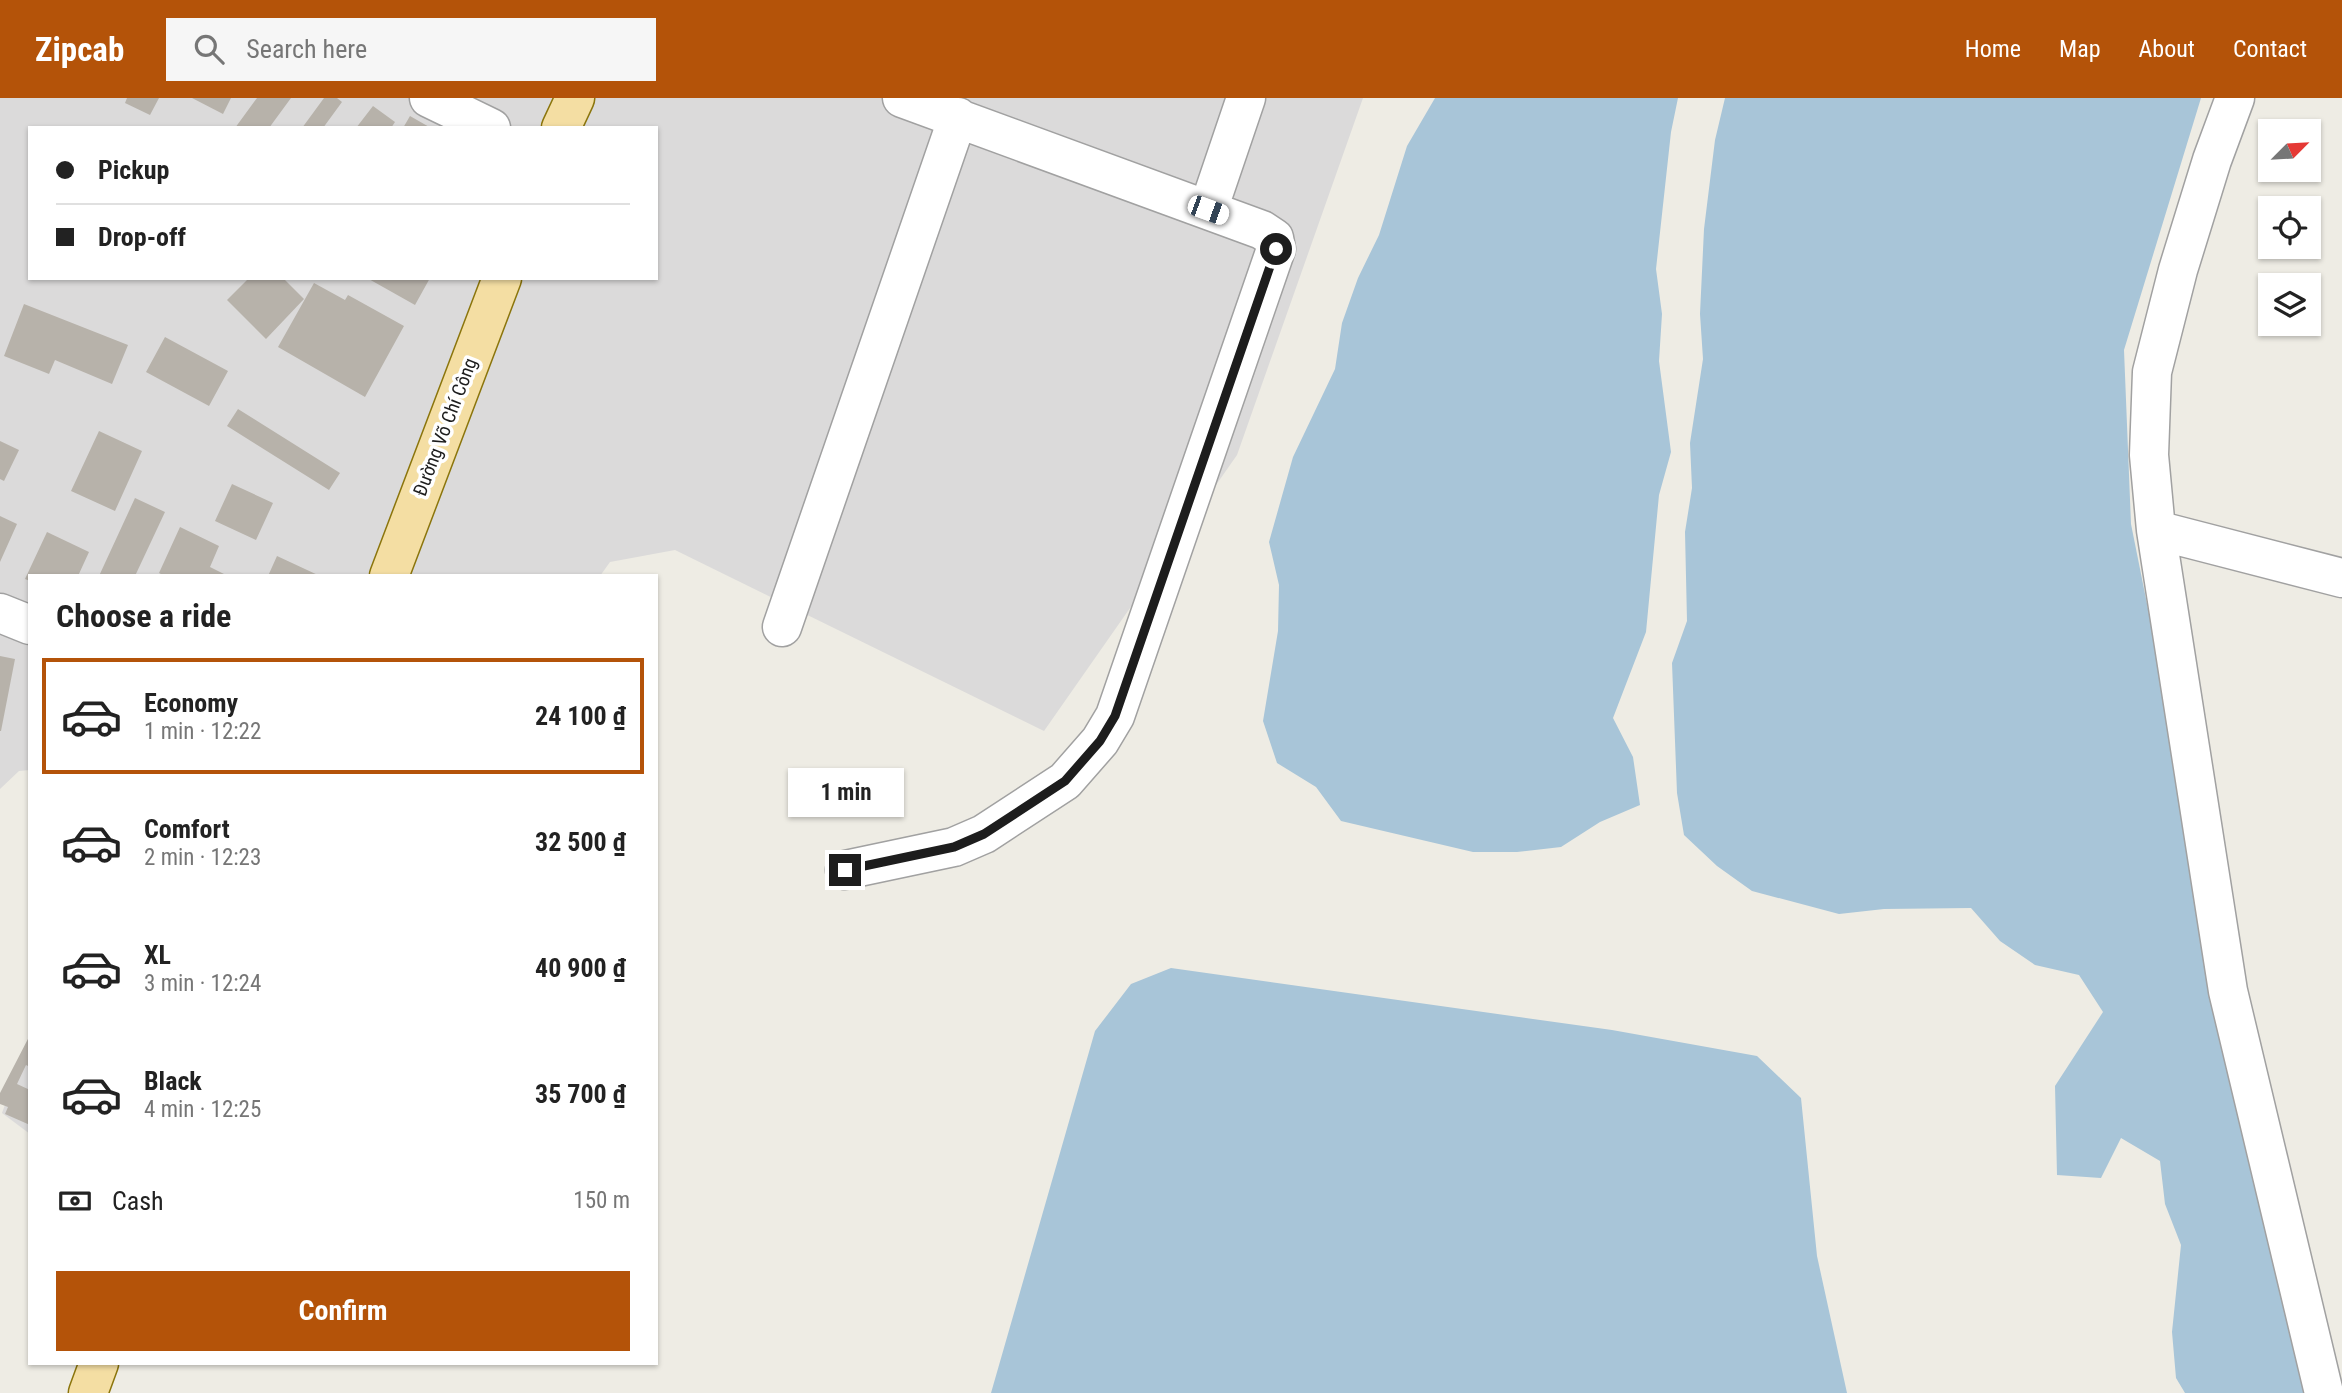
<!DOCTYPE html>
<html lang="en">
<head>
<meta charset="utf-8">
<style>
	:root { --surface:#fff; --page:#f6f6f6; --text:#222; --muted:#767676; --line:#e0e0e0; --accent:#b45309 }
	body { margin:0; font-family:"Roboto Condensed",sans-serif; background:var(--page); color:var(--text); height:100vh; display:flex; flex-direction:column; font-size:26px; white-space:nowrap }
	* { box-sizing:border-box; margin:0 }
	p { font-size:23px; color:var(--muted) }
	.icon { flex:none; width:38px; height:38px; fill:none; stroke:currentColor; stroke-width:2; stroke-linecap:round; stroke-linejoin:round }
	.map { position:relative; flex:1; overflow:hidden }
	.drawer { position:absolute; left:28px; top:476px; width:630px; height:791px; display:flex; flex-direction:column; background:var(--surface); border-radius:0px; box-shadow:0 2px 5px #0004 }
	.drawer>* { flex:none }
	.guide { position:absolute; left:28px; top:28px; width:630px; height:154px; border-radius:0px; box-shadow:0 2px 5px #0004; display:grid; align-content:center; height:154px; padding:0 28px; background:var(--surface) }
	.needle { width:46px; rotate:66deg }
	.tools { position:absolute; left:2258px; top:21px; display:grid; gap:14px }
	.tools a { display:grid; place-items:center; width:63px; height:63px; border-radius:0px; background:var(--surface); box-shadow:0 2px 5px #0004; font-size:35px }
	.end { position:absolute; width:32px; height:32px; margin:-16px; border:9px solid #1d1d1d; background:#fff; box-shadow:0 0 0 4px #fff }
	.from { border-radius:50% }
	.bubble { position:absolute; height:49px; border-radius:0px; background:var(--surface); box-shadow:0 2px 5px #0004; font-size:23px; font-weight:700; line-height:49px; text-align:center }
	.car { position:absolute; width:21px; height:42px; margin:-21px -10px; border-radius:9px; box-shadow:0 0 5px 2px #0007; background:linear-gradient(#fff 24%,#345 0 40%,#fff 0 76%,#345 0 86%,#fff 0) }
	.guide b { display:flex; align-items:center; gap:24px; height:66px; font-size:26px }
	.guide b+b { border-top:2px solid var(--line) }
	.guide i { width:18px; height:18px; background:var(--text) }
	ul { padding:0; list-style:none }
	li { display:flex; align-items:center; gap:21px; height:116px; margin:0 14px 10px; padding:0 14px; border:4px solid transparent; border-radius:0px }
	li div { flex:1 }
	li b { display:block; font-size:26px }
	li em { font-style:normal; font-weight:700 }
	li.on { border-color:var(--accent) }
	li>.icon { width:63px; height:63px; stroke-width:1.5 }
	h2 { padding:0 28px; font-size:32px; line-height:84px }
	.pay { display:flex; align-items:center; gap:18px; height:77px; padding:0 28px; font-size:26px }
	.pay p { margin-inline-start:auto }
	.action { display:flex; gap:14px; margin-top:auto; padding:14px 28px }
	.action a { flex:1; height:80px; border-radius:0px; background:var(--accent); color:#fff; font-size:28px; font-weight:700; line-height:80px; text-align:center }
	header { display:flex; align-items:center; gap:42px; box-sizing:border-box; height:98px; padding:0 35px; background:var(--accent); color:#fff }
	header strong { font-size:33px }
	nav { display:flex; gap:38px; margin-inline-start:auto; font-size:24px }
	.search { width:490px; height:63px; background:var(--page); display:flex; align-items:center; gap:18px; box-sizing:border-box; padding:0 24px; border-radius:0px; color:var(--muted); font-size:26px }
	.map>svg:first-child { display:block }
	.residential { fill:#dbdada; fill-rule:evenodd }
	.water { fill:#a8c5d8 }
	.building { fill:#b7b2aa }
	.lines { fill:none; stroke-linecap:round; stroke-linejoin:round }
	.minor-casing { stroke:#a1a1a1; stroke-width:41 }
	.major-casing { stroke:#8b750c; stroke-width:41 }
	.minor { stroke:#fff; stroke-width:38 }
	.major { stroke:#f4dea3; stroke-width:38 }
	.route { stroke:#1d1d1d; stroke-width:9 }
	.labels { text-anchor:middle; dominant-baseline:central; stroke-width:7; stroke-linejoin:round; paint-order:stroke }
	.street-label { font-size:19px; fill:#1d1d1d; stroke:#fff }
</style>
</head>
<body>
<header>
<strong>Zipcab</strong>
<div class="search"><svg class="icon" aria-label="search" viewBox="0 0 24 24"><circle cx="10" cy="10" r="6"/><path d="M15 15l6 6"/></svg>Search here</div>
<nav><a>Home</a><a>Map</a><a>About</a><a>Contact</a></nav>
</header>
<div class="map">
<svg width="2342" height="1295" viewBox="0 0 2342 1295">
	<rect width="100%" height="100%" fill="#eeece4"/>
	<path class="residential" d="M0,0h1363l-126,357 -193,276 -369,-181 -65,12 -10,14h-570v194l-11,1 -19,18zM30,30h626v150h-626z
		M30,939v97l-28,-21z"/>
	<path class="water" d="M1435,0h243l-7,34 -15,137 6,45 -3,47 12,91 -12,43 -13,137 -33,86 20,39 7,48 -40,17 -39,25 -44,5h-44l-132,-31 -25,-34 -39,-24 -14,-42 15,-90 1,-46 -10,-43 24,-85 42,-88 7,-46 16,-45 21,-43 28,-89z
		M1725,0h476l-77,252 7,174 174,869h-120l-9,-15 -4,-46 9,-87 -16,-41 -5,-43 -39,-23 -20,40 -44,-3 -2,-89 48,-74 -24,-37 -44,-10 -35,-24 -29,-33 -87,1 -45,5 -87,-23 -35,-25 -33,-31 -7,-42 -5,-130 15,-42 -2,-89 7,-44 -2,-45 13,-84 -3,-45 4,-85 11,-89z
		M1171,870l441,62 145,26 44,42 16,158 30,137h-856l104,-362 36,-47z"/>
	<path class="building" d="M127,0h32l-9,17 -25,-12z
		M192,0h39l-8,16z
		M257,0h34l-22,30h-34z
		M324,0h13l5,4 -19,26h-21z
		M373,8l22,16 -4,6h-35z
		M410,18l21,12h-28z
		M249,180h34l21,21 -38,40 -39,-39z
		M367,180h63l-15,27z
		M314,185l31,17 3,-5 56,31 -39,71 -87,-50z
		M24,206l104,41 -16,39 -57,-24 -6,14 -45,-18z
		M165,239l63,34 -19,35 -63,-34z
		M238,311l102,64 -11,17 -102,-64z
		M99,333l43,20 -27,60 -44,-20z
		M0,343l19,9 -15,31 -4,-2z
		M232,386l41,19 -17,37 -41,-19z
		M135,400l30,14 -30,64h-36z
		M0,418l17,8 -17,38z
		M180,429l39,19 -9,21 18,9h-63l-6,-3z
		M47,434l42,20 -11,24h-48v5l-5,-2z
		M277,458l43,20h-52z
		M0,558l15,3 -14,72h-1z
		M30,937v32l-4,-2 -9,19 13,6v35l-25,-11 3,-7 -8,-3v-11z"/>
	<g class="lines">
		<g class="minor-casing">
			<path id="minor" d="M429,0l62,30
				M2235,0l-23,62 -34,110 -26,102 -3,83 7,75 72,461 96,402
				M1208,112l38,-112
				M2156,432l186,48
				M0,515l30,12
				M782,529l176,-510
				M845,772l109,-23 30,-13 81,-53 35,-40 15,-25 161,-467 -2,-11 -12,-8 -360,-132"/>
		</g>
		<g class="major-casing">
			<path id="major" d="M561,30l14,-30
				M389,478l113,-298
				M88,1295l11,-30"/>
		</g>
		<use href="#minor" class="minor"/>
		<use href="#major" class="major"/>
	</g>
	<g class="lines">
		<path class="route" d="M845,772l109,-23 30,-13 81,-53 35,-40 15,-25 161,-467"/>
	</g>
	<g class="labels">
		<g class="street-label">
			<text transform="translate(445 329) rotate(-69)">Đường Võ Chí Công</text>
		</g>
	</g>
</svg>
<div class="tools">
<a><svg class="needle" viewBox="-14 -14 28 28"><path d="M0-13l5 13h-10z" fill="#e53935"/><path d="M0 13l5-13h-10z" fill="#767676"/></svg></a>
<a><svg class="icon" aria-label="locate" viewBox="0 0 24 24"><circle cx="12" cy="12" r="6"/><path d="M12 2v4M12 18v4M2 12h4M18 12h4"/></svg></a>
<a><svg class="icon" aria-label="layers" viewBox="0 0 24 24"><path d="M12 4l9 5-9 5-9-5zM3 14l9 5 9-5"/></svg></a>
</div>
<i class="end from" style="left:1276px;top:151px"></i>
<i class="end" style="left:845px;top:772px"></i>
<div class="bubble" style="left:788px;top:670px;width:116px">1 min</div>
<i class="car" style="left:1208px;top:112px;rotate:110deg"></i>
<div class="guide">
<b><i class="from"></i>Pickup</b>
<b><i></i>Drop-off</b>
</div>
<section class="drawer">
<h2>Choose a ride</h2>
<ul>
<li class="on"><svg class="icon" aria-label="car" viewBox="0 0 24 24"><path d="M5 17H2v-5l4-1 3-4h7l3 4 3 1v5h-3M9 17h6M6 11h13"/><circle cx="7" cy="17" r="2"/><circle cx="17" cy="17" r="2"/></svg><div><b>Economy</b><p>1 min · 12:22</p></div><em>24 100 ₫</em></li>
<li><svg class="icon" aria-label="car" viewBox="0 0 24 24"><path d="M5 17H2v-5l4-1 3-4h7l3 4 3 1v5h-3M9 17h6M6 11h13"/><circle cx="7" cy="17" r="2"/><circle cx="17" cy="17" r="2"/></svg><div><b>Comfort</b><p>2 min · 12:23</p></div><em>32 500 ₫</em></li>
<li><svg class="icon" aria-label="car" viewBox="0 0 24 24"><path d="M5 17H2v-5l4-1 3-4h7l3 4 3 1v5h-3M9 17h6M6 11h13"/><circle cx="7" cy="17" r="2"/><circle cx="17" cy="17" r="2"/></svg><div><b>XL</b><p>3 min · 12:24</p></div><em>40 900 ₫</em></li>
<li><svg class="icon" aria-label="car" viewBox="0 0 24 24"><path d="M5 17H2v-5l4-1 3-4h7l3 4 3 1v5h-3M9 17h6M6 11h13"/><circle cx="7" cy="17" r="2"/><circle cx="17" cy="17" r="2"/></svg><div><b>Black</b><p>4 min · 12:25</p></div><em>35 700 ₫</em></li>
</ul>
<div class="pay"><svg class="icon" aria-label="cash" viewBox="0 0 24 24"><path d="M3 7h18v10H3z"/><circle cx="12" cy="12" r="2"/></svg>Cash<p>150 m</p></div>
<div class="action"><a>Confirm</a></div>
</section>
</div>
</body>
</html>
